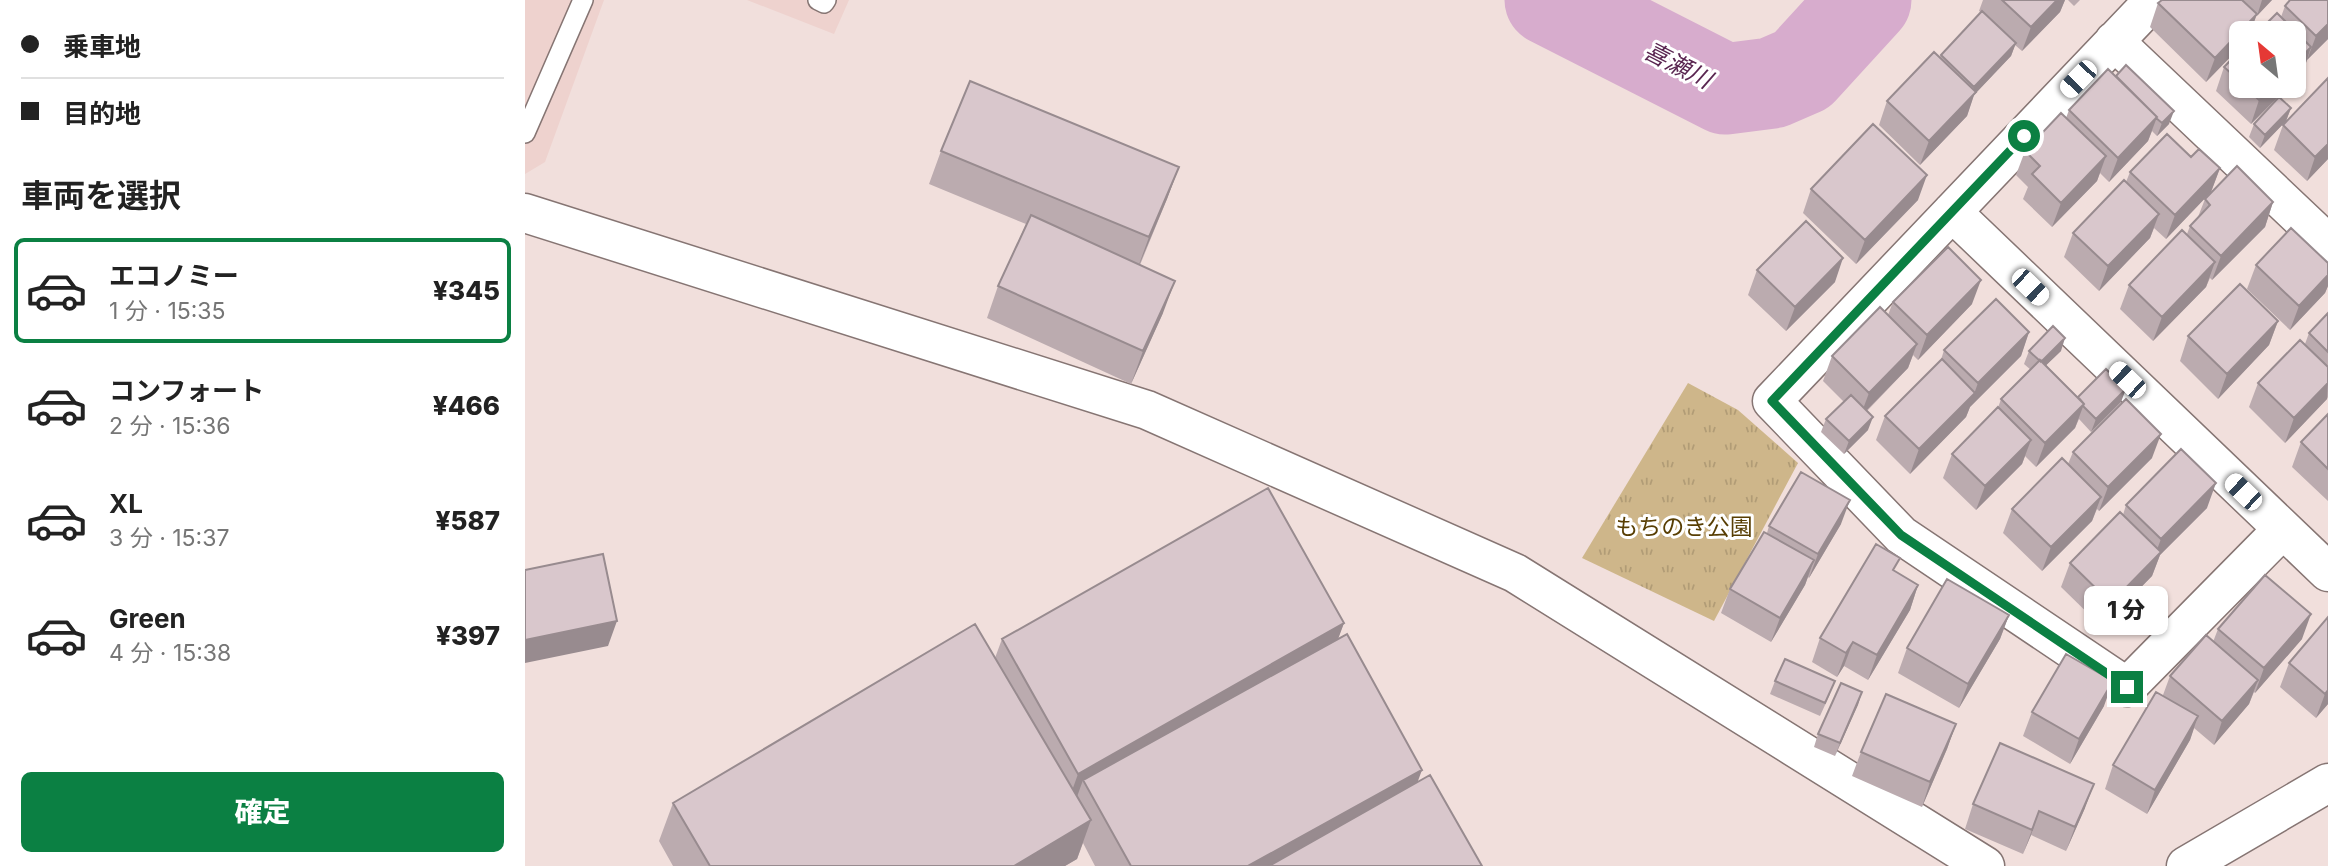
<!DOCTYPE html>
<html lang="ja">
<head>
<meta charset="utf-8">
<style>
	:root { --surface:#fff; --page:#f2f2f2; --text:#222; --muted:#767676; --line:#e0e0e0; --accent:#0b8043 }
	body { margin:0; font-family:Inter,"Noto Sans JP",sans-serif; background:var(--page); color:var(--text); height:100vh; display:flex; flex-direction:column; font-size:26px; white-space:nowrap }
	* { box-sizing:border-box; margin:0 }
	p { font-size:23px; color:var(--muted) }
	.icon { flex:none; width:38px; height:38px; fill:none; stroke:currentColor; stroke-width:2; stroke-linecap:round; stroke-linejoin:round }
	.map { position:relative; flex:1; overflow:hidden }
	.details { display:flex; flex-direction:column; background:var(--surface); width:525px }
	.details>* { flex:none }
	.guide { display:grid; align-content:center; height:154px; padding:0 21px; background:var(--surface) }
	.needle { width:46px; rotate:331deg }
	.buttons { position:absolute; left:1704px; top:21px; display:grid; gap:14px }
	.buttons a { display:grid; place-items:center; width:77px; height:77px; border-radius:10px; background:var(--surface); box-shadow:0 2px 5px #0004; font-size:35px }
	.end { position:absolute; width:32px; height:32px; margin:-16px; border:9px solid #0b8043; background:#fff; box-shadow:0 0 0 4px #fff }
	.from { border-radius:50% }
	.bubble { position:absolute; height:49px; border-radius:10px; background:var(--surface); box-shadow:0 2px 5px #0004; font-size:23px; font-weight:800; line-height:49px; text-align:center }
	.car { position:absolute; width:21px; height:42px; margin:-21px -10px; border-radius:9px; box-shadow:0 0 5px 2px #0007; background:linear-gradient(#fff 24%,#345 0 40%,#fff 0 76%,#345 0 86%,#fff 0) }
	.guide b { display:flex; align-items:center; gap:24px; height:66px; font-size:26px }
	.guide b+b { border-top:2px solid var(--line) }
	.guide i { width:18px; height:18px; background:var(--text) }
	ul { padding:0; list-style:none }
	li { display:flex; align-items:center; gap:21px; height:105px; margin:0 14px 10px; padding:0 7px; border:4px solid transparent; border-radius:10px }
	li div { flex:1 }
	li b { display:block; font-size:26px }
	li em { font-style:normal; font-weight:800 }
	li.current { border-color:var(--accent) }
	li>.icon { width:63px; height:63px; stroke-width:1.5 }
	h2 { padding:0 21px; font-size:32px; line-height:84px }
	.button { display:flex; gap:14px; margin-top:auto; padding:14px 21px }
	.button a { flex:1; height:80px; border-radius:10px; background:var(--accent); color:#fff; font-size:28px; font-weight:800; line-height:80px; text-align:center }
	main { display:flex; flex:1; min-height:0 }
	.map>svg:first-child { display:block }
	.built { fill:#eed2ce }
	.park { fill:url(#park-tufts) }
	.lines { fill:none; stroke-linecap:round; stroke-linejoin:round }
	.river { stroke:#d7accd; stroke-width:91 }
	.service-casing { stroke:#867573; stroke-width:22 }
	.minor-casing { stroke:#867573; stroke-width:41 }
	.secondary-casing { stroke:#867573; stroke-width:41 }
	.service { stroke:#fff; stroke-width:19 }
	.minor { stroke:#fff; stroke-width:38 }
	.secondary { stroke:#fff; stroke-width:38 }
	.wall { fill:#bbabaf }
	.shaded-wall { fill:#988b8f }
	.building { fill:#d9c7cc; stroke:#988b8f; stroke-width:2 }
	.route { stroke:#0b8043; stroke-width:9 }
	.labels { text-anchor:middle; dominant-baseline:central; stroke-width:6; stroke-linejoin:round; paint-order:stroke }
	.park-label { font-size:23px; fill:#583e03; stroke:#fff }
	.water-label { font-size:24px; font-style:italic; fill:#5a2651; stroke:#fff }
</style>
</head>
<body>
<main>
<section class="details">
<div class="guide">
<b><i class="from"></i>乗車地</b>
<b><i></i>目的地</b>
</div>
<h2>車両を選択</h2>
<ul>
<li class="current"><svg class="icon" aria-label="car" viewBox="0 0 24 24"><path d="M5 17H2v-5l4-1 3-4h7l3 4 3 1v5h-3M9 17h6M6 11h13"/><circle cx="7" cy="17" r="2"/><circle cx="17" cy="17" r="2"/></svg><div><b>エコノミー</b><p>1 分 · 15:35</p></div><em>¥345</em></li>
<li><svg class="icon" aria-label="car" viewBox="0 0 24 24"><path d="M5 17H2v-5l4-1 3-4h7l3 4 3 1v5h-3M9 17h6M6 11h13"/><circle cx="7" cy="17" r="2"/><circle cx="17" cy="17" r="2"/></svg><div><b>コンフォート</b><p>2 分 · 15:36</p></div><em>¥466</em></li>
<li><svg class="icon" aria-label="car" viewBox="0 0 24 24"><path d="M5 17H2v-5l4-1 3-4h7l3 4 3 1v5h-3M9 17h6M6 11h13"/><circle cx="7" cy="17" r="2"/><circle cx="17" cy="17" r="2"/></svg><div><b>XL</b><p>3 分 · 15:37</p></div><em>¥587</em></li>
<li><svg class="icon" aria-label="car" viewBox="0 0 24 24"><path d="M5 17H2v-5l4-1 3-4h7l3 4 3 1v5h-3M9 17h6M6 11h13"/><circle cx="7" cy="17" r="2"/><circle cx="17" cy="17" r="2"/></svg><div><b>Green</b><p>4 分 · 15:38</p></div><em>¥397</em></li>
</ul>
<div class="button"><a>確定</a></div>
</section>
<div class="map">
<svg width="1803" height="866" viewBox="0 0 1803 866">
	<defs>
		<pattern id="park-tufts" width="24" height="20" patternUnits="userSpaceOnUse" patternTransform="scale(1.75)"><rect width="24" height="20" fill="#ceb68a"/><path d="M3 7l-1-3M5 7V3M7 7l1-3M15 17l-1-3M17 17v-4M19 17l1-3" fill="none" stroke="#b19c76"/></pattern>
	</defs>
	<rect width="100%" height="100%" fill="#f1dfdc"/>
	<path class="built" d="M0,0h79l-59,162 -20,12z
		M222,0h102l-15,34z"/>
	<path class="park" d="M1163,383l50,27 60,53 -84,158 -132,-63z"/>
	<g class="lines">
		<path class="river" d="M1025,0l175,89 47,-6 30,-13 64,-70"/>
		<g class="service-casing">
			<path id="service" d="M293,0l6,3 2,-3
				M0,133l58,-133"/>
		</g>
		<g class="minor-casing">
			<path id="minor" d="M1629,0l-382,401 129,134 226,152 155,-157
				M1589,41l214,203
				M1427,212l376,360
				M0,213l622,197 368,163 470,293"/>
		</g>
		<g class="secondary-casing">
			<path id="secondary" d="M1661,866l142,-83"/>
		</g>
		<use href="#service" class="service"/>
		<use href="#minor" class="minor"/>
		<use href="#secondary" class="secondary"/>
	</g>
	<path class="wall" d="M1458,0h82l-5,12 -38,39 -7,-6 -4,11 -37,39 -7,21 -47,49 -41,-40 8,-24 52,-43 2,-3 40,-43 -2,-1z
		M1543,0h12l-6,6z
		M1637,0h110l-16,16 -6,17h-8v12l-36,37 -56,-55 8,-24z
		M1803,0v39l-21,21 -4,12 -22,-55 4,-11z
		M1717,49v37h47l-38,38 -35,-33 8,-24z
		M1583,69l61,55 -12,12 -5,-5 -4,10 -39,41 -9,-9 -3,8 -45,46 -29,-28 5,-12 -12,-12 9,-24 41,-33 3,-8z
		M1803,78v81l-21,22 -33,-31 9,-25z
		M1766,108l-5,13 -26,27 -11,-11 5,-13z
		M416,151l238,16 -12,32 -27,66 23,48 -32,71 -144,-66 11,-32 28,-62 -97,-40z
		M1666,157l29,11 -9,24 -45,47 -12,-11 -4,10 -51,53 -35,-34 9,-24 53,-51 4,-10z
		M1286,189l107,11 -62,64 -53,-51z
		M1680,199l68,3 -8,25 -53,53 -2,-2 -4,9 -53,54 -33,-32 9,-24 58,-51 3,-8 8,-9z
		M1803,263v23l-3,7 -35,37 -43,-41 9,-24z
		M1232,270l78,12 -49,49 -38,-36z
		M1368,302l79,2 -54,56 -5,-5 -5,13 -41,43 1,19 -24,24 -23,-22 5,-13 18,-17 -21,-21 9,-25 56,-41z
		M1803,313v84l-1,2 -42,44 -36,-36 9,-24 47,-39 4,-11z
		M1753,321l-9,24 -51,54 -38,-38 8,-25z
		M1504,332l-8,24 -51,51 -4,10 -56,57 -34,-34 9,-24 56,-56 3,-10z
		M1504,351h32l-15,14 32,32 43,5 -30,30 -12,-13 -4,9 -39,39 -11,-11 -3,8 -46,46 -33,-32 9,-24 46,-46 3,-9 30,-29 -7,-6z
		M1803,414v87l-36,-34 9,-25z
		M1548,452l79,6 -53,53 -2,-2 -5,12 -50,50 -39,-38 9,-24 56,-45z
		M1601,505l81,3 -47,47 -8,21 -50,51 -41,-40 9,-24 53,-48z
		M1316,524l-32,54 -1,-1 -3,8 -34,57 -50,-29 9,-24 37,-56 2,-7z
		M1370,571l23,14 -8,25 -42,70 -24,-14 -7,11 -25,-15 8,-24z
		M1484,615l-9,24 -41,69 -61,-35 9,-25z
		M1803,617v87l-12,14 -36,-31 9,-24z
		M819,623l-6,15 80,144 64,84h-387l-12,-23 -6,16 -12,7h-392l-14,-25 14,-38 322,-145 7,-19z
		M1693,629l84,10 -47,54 -1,-1 -5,12 -35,41 -20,-17 -4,12 -43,74 -42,-25 8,-24 50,-70 7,-19 43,-34z
		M1250,681l55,13 -10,22 -50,-22z
		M1337,692l-27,64 -21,-9 4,-13z
		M1579,706l-34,58 -47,-28 9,-24z
		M1431,724l-9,25 -25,58 -70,-31 9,-24z
		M1448,804l112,4 -19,43 -35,-16 -8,19 -58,-25z"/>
	<path class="shaded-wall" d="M1532,0h8l-5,12 -38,39 9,-24z
		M1737,0h10l-15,16z
		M1732,14l-7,19h-8v12l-36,37 9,-24z
		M1803,24v15l-21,21 9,-24z
		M1491,43l-5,13 -37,39 -7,21 -47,49 9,-24 42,-44 3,-10z
		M1786,47l-8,25 -9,8v-15z
		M1749,86h15l-38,38 8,-24z
		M1766,108l-5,13 -26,27 5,-13z
		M1649,111l-5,13 -12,12 5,-13z
		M1632,117l-9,24 -39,41 9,-24z
		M1803,144v15l-21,22 8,-24z
		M1581,156l-9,25 -45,46 9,-24z
		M654,167l-12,32 -30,71 12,-33z
		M1695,168l-9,24 -45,47 9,-24z
		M1402,175l-9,25 -62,64 9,-24z
		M1748,202l-8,25 -53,53 9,-24z
		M1634,214l-9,24 -51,53 9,-25z
		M1318,258l-8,24 -49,49 9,-24z
		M1690,262l-9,25 -53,54 9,-24z
		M1803,275v11l-3,7 -35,37 9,-24z
		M1456,280l-9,24 -54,56 9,-25z
		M650,281l-12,32 -32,71 12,-33z
		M1753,321l-9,24 -51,54 9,-25z
		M1504,332l-8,24 -51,51 -4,10 -56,57 9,-25 55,-55 4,-11z
		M1540,338l-4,13 -25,24 5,-13z
		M1392,344l-9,24 -48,49 9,-24z
		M1803,383l-1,16 -42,44 9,-25z
		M1601,389l-5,13 -30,30 5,-13z
		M1559,404l-9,24 -39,39 9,-24z
		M1348,417l-5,13 -24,24 5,-13z
		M1636,434l-9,24 -53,53 9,-24z
		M1506,440l-9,24 -46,46 9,-24z
		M1691,483l-9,25 -47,47 -8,21 -50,51 9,-24 42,-43 8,-21z
		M1576,497l-9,24 -50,50 9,-24z
		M1325,500l-9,24 -32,54 9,-24z
		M1289,560l-9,25 -34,57 9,-24z
		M1393,585l-8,25 -42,70 9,-25z
		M1786,614l-9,25 -47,54 9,-25z
		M1484,615l-9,24 -41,69 9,-24z
		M92,621l-9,25 -83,17v-23z
		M819,623l-14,38 -247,119 -10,28 -9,5 14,-39z
		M1328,642l-9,24 -7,11 9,-24z
		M1733,680l-9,24 -35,41 8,-24z
		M1588,681l-9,25 -34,58 9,-25z
		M1803,690v14l-12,14 9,-24z
		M1337,692l-4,13 -23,51 5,-13z
		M1673,716l-8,24 -43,74 8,-24z
		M1431,724l-9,25 -25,58 8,-25z
		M897,770l-14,38 -104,58h-56z
		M1569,784l-9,24 -19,43 9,-24z
		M1514,811l-8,24 -8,19 9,-24z
		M566,820l-14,39 -12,7h-51z"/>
	<path class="building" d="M1477,0h55l-26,27z
		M1637,0h80l15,14 -42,44 -57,-55z
		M1765,0h38v24l-12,12 -31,-30z
		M1457,11l34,32 -42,44 -33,-32z
		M1752,13l34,34 -17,18v-32h-37z
		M1717,49v34l-18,-16z
		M1409,52l42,40 -47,49 -42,-40z
		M1601,65l48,46 -12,12 -6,-5 1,-1 -41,-41z
		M1583,69l49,48 -39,41 -49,-48z
		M1803,78v66l-13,13 -32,-32z
		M445,81l209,86 -30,70 -208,-86z
		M1719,86h30l-15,14z
		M1754,97l12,11 -26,27 -11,-11z
		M1536,113l45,43 -45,47 -29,-29 8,-8 -15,-15z
		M1348,124l54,51 -62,65 -54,-51z
		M1642,134l24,23 8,-8 21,19 -45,47 -45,-43z
		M1712,166l36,36 -52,54 -31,-30 20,-21 -5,-6z
		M1599,180l35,34 -51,52 -35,-33z
		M506,215l144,66 -32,70 -145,-65z
		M1281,221l37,37 -48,49 -38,-37z
		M1766,228l37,35v12l-29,31 -43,-41z
		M1657,230l33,32 -53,55 -33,-32z
		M1423,247l33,33 -54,55 -34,-33z
		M1715,284l38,37 -51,53 -39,-38z
		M1471,299l33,33 -51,51 -34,-33z
		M1355,307l37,37 -48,49 -37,-37z
		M1803,313v39l-19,-19z
		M1528,326l12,12 -23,23 -2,-1v1l-11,-10z
		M1775,340l28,27v16l-34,35 -36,-35z
		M1417,359l33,34 -56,56 -34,-33z
		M1515,360l44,44 -39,39 -44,-44z
		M1581,369l20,20 -30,30 -13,-13 1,-2 -6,-7z
		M1326,395l22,22 -24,24 -23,-22z
		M1601,399l35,35 -53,53 -35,-35z
		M1473,407l33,33 -46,46 -33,-32z
		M1803,414v55l-27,-27z
		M1656,449l35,34 -55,56 -35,-34z
		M1537,458l39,39 -50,50 -39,-38z
		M1276,472l49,28 -32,54 -49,-28z
		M743,488l76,135 -266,151 -76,-135z
		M1595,512l41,40 -50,51 -41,-40z
		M1239,532l50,28 -34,58 -50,-29z
		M1351,544l24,14 -7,12 25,15 -41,70 -24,-13 -7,11 -26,-15z
		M78,554l14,67 -92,19v-70z
		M1740,575l46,39 -47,54 -46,-39z
		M1422,579l62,36 -41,69 -61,-36z
		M1803,617v73l-3,4 -36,-31z
		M450,624l116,196 -77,46h-304l-37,-63z
		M822,634l75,136 -174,96h-117l-48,-86z
		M1681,635l52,45 -36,41 -52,-45z
		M1541,654l47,27 -34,58 -47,-27z
		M1260,659l50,22 -10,22 -50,-22z
		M1316,683l21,9 -22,51 -22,-9z
		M1631,692l42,24 -43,74 -42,-25z
		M1361,694l70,30 -26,58 -69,-30z
		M1475,743l94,41 -19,43 -36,-16 -7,19 -59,-26z
		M905,775l52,91h-213z"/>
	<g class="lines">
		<path class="route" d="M1499,136l-252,265 129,134 226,152"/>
	</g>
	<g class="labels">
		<g class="park-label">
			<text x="1159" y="527">もちのき公園</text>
		</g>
		<g class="water-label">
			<text transform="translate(1153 65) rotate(27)">喜瀬川</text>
		</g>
	</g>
</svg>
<div class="buttons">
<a><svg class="needle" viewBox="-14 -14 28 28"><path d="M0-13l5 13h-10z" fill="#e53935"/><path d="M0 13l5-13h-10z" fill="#767676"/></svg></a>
</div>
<i class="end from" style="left:1499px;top:136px"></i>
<i class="end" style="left:1602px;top:687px"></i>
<div class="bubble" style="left:1559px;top:586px;width:84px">1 分</div>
<i class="car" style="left:1553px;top:79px;rotate:224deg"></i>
<i class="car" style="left:1505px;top:287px;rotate:134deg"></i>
<i class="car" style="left:1602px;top:380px;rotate:314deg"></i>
<i class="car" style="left:1718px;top:492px;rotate:314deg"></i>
</div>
</main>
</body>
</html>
